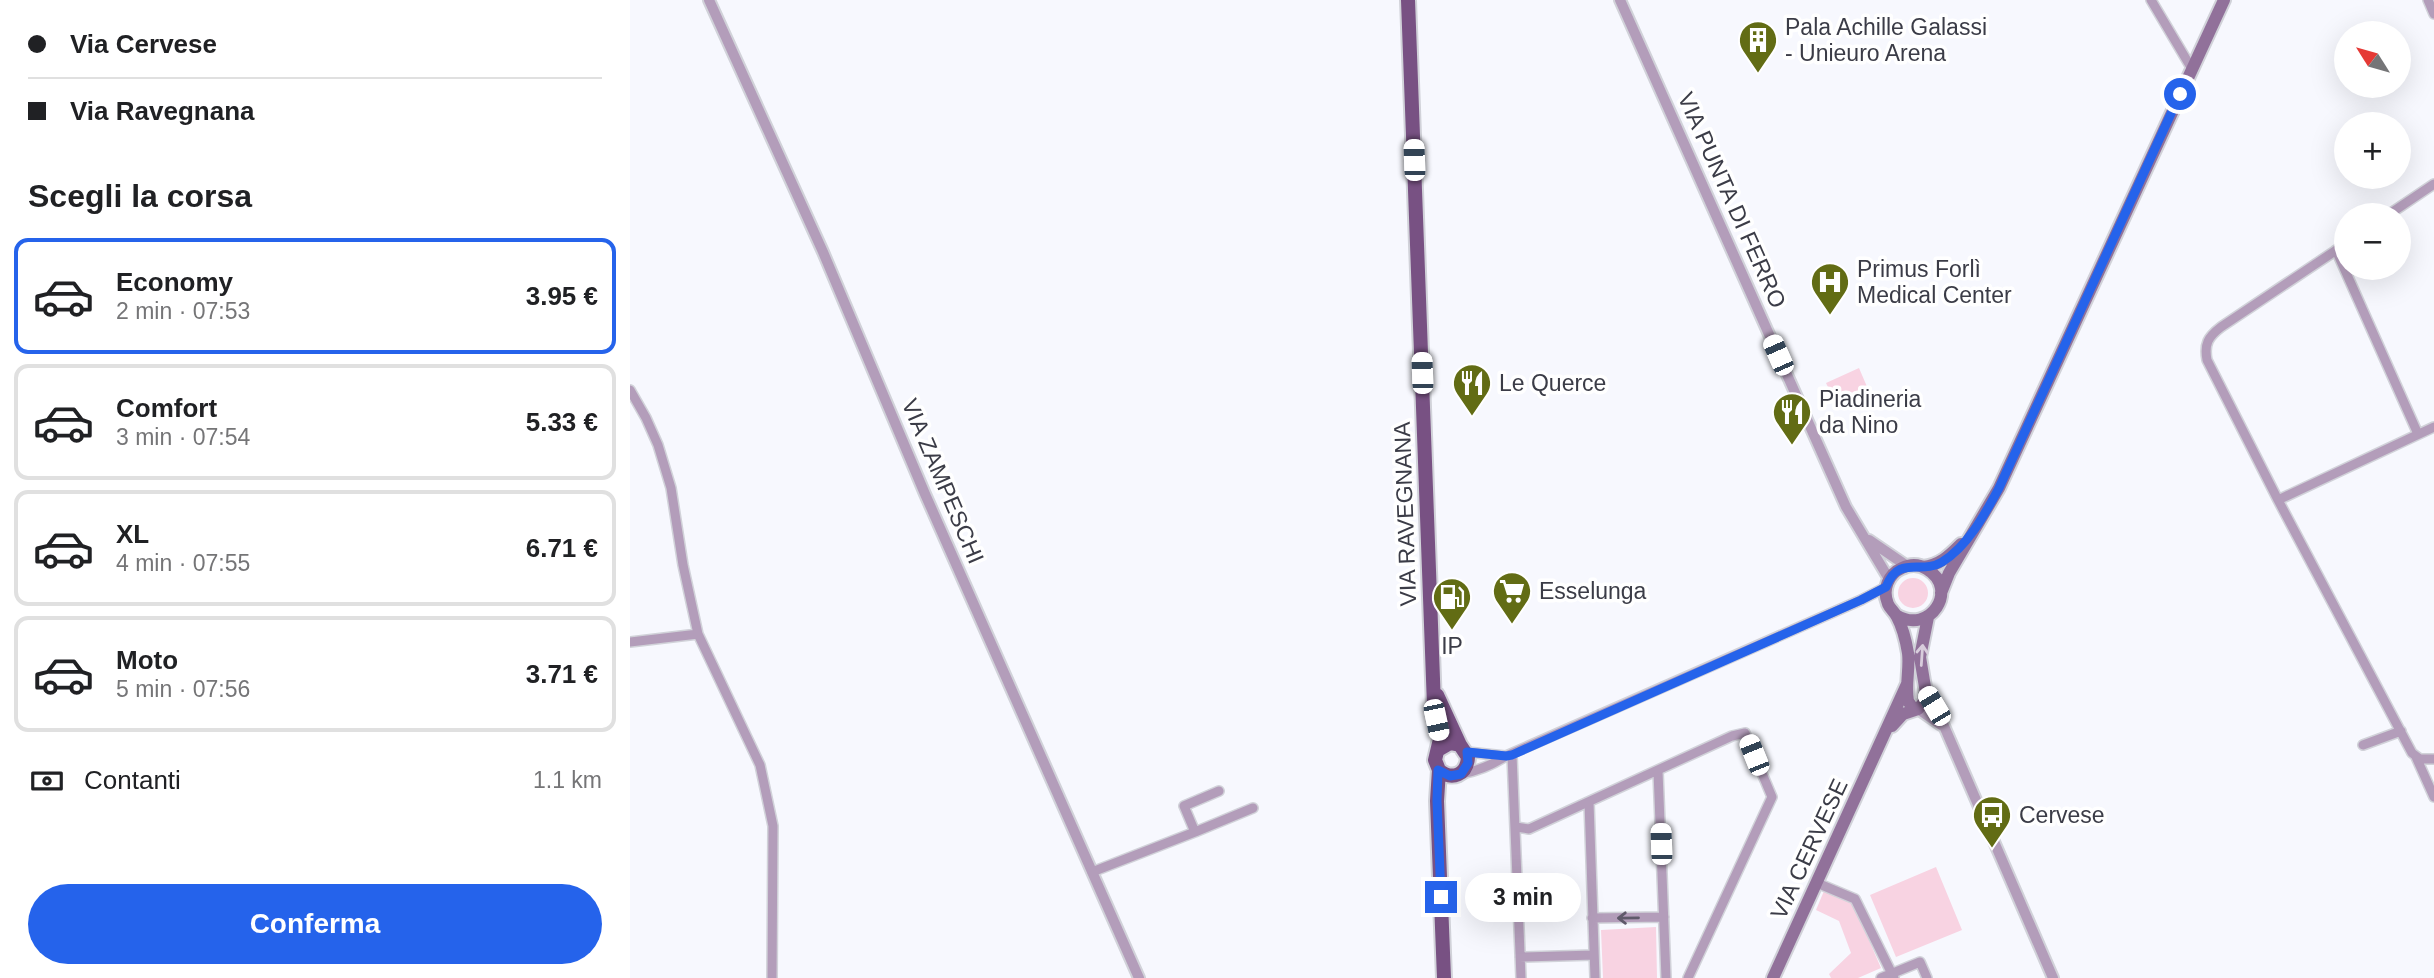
<!DOCTYPE html>
<html lang="it">
<head>
<meta charset="utf-8">
<style>
	:root { --surface:#fff; --page:#f6f6f6; --text:#202124; --muted:#757577; --line:#e0e0e0; --accent:#2563eb }
	body { margin:0; font-family:Arial,sans-serif; background:var(--page); color:var(--text); height:100vh; display:flex; flex-direction:column; font-size:26px; white-space:nowrap }
	* { box-sizing:border-box; margin:0 }
	p { font-size:23px; color:var(--muted) }
	.icon { flex:none; width:38px; height:38px; fill:none; stroke:currentColor; stroke-width:2; stroke-linecap:round; stroke-linejoin:round }
	.map { position:relative; flex:1; overflow:hidden }
	.details { display:flex; flex-direction:column; background:var(--surface); width:630px }
	.details>* { flex:none }
	.guide { display:grid; align-content:center; height:154px; padding:0 28px; background:var(--surface) }
	.needle { width:46px; rotate:307deg }
	.fabs { position:absolute; left:1704px; top:21px; display:grid; gap:14px }
	.fabs a { display:grid; place-items:center; width:77px; height:77px; border-radius:50%; background:var(--surface); box-shadow:0 7px 28px #0002; font-size:35px }
	.end { position:absolute; width:32px; height:32px; margin:-16px; border:9px solid #2563eb; background:#fff; box-shadow:0 0 0 4px #fff }
	.from { border-radius:50% }
	.bubble { position:absolute; height:49px; border-radius:24px; background:var(--surface); box-shadow:0 7px 28px #0002; font-size:23px; font-weight:700; line-height:49px; text-align:center }
	.car { position:absolute; width:21px; height:42px; margin:-21px -10px; border-radius:9px; box-shadow:0 0 5px 2px #0007; background:linear-gradient(#fff 24%,#345 0 40%,#fff 0 76%,#345 0 86%,#fff 0) }
	.guide b { display:flex; align-items:center; gap:24px; height:66px; font-size:26px }
	.guide b+b { border-top:2px solid var(--line) }
	.guide i { width:18px; height:18px; background:var(--text) }
	ul { padding:0; list-style:none }
	li { display:flex; align-items:center; gap:21px; height:116px; margin:0 14px 10px; padding:0 14px; border:4px solid var(--line); border-radius:14px }
	li div { flex:1 }
	li b { display:block; font-size:26px }
	li em { font-style:normal; font-weight:700 }
	li.active { border-color:var(--accent) }
	li>.icon { width:63px; height:63px; stroke-width:1.5 }
	h2 { padding:0 28px; font-size:32px; line-height:84px }
	.pay { display:flex; align-items:center; gap:18px; height:77px; padding:0 28px; font-size:26px }
	.pay p { margin-inline-start:auto }
	.button { display:flex; gap:14px; margin-top:auto; padding:14px 28px }
	.button a { flex:1; height:80px; border-radius:42px; background:var(--accent); color:#fff; font-size:28px; font-weight:700; line-height:80px; text-align:center }
	main { display:flex; flex:1; min-height:0 }
	.map>svg:first-child { display:block }
	.green { fill:#f8d3e2 }
	.lines { fill:none; stroke-linecap:round; stroke-linejoin:round }
	.minor-casing { stroke:#d1d2d9; stroke-width:12 }
	.tertiary-casing { stroke:#d1d2d9; stroke-width:14 }
	.secondary-casing { stroke:#d1d2d9; stroke-width:16 }
	.primary-casing { stroke:#d1d2d9; stroke-width:18 }
	.minor { stroke:#b39dba; stroke-width:9 }
	.tertiary { stroke:#b39dba; stroke-width:10 }
	.secondary { stroke:#91719a; stroke-width:12 }
	.primary { stroke:#785183; stroke-width:14 }
	.oneway { stroke:#d8cddc }
	.oneway2 { stroke:#5f596a }
	.route { stroke:#2563eb; stroke-width:9 }
	.labels { text-anchor:middle; dominant-baseline:central; stroke-width:7; stroke-linejoin:round; paint-order:stroke }
	.poi-label { font-size:23px; fill:#3b3c47; stroke:#fff; text-anchor:start }
	.street-label { font-size:23px; fill:#3b3c47; stroke:#fff }
</style>
</head>
<body>
<main>
<section class="details">
<div class="guide">
<b><i class="from"></i>Via Cervese</b>
<b><i></i>Via Ravegnana</b>
</div>
<h2>Scegli la corsa</h2>
<ul>
<li class="active"><svg class="icon" aria-label="car" viewBox="0 0 24 24"><path d="M5 17H2v-5l4-1 3-4h7l3 4 3 1v5h-3M9 17h6M6 11h13"/><circle cx="7" cy="17" r="2"/><circle cx="17" cy="17" r="2"/></svg><div><b>Economy</b><p>2 min · 07:53</p></div><em>3.95 €</em></li>
<li><svg class="icon" aria-label="car" viewBox="0 0 24 24"><path d="M5 17H2v-5l4-1 3-4h7l3 4 3 1v5h-3M9 17h6M6 11h13"/><circle cx="7" cy="17" r="2"/><circle cx="17" cy="17" r="2"/></svg><div><b>Comfort</b><p>3 min · 07:54</p></div><em>5.33 €</em></li>
<li><svg class="icon" aria-label="car" viewBox="0 0 24 24"><path d="M5 17H2v-5l4-1 3-4h7l3 4 3 1v5h-3M9 17h6M6 11h13"/><circle cx="7" cy="17" r="2"/><circle cx="17" cy="17" r="2"/></svg><div><b>XL</b><p>4 min · 07:55</p></div><em>6.71 €</em></li>
<li><svg class="icon" aria-label="car" viewBox="0 0 24 24"><path d="M5 17H2v-5l4-1 3-4h7l3 4 3 1v5h-3M9 17h6M6 11h13"/><circle cx="7" cy="17" r="2"/><circle cx="17" cy="17" r="2"/></svg><div><b>Moto</b><p>5 min · 07:56</p></div><em>3.71 €</em></li>
</ul>
<div class="pay"><svg class="icon" aria-label="cash" viewBox="0 0 24 24"><path d="M3 7h18v10H3z"/><circle cx="12" cy="12" r="2"/></svg>Contanti<p>1.1 km</p></div>
<div class="button"><a>Conferma</a></div>
</section>
<div class="map">
<svg width="1804" height="978" viewBox="0 0 1804 978">
	<rect width="100%" height="100%" fill="#f7f8fe"/>
	<path class="green" d="M1229,368l12,28 -32,14 -13,-27z
		M1268 593a15 15 0 1 1 30 0a15 15 0 1 1-30 0Z
		M1306,867l26,63 -66,27 -26,-62z
		M1194,891l29,12 28,65 -23,10h-27l-2,-4 22,-21 -12,-32 -23,-11z
		M1026,927l1,51h-54l-2,-48z"/>
	<g class="lines">
		<g class="minor-casing">
			<path id="minor" d="M1521,0l41,69
				M1798,0l6,14
				M1758,215l46,-31
				M1706,250l82,184
				M0,390l16,28 12,27 13,43 12,77 15,69 62,131 13,61 -1,152
				M1804,427l-156,73 134,253 8,6h14
				M1648,500l-71,-140c-3,-16 1,-23 14,-33l126,-84
				M0,642l68,-8
				M1733,745l38,-14
				M837,752l38,4
				M882,755l9,223
				M1786,757l18,40
				M1028,771l8,207
				M831,774c17,-3 31,-9 45,-18l355,-156 25,-13
				M589,791l-35,15 11,26 58,-24
				M959,802l6,176
				M886,827l13,2 203,-93 13,-3 27,64 -84,181
				M462,872l103,-40
				M1187,883l38,16 39,79
				M962,918l72,-1
				M890,957l74,-2
				M1251,978l39,-16 7,16"/>
		</g>
		<g class="tertiary-casing">
			<path id="tertiary" d="M79,0l114,252 102,242 214,484
				M990,0l226,507 43,72
				M1239,540l38,26
				M1296,693l18,33 109,252
				M1288,709l23,16"/>
		</g>
		<g class="secondary-casing">
			<path id="secondary" d="M1293,567c17,-2 26,-11 38,-23
				M1311,593l8,-20 50,-85 225,-488
				M1266,615c34,21 64,-26 31,-46 -8,-5 -17,-5 -25,-1 -14,6 -20,22 -14,36 2,5 7,8 9,13 6,11 9,24 11,36 2,16 -3,32 0,48l4,6 6,2
				M1262,726l11,-12 15,-5 7,-8 1,-8 -6,-36 8,-40
				M1143,978l134,-294"/>
		</g>
		<g class="primary-casing">
			<path id="primary" d="M778,0l26,706 6,33 -5,21 4,10c13,11 28,5 29,-13l-8,-12 -10,-2 -12,7
				M807,695l23,50
				M809,770l-2,31 7,177"/>
		</g>
		<use href="#minor" class="minor"/>
		<use href="#tertiary" class="tertiary"/>
		<use href="#secondary" class="secondary"/>
		<use href="#primary" class="primary"/>
	</g>
	<defs><path id="oneway-shaft" d="M-6 0H5M1.5-3L5.5 0L1.5 3" fill="none" stroke-width="1.6" stroke-linecap="round" stroke-linejoin="round" transform="scale(1.75)"/></defs>
	<use class="oneway" href="#oneway-shaft" transform="translate(1292 655) rotate(-86)"/>
	<use class="oneway2" href="#oneway-shaft" transform="translate(998 918) rotate(179)"/>
	<g class="lines">
		<path class="route" d="M811,897l-4,-96 1,-31 12,6 11,-2 7,-11 -1,-11 39,4 6,-1 349,-155 25,-13c13,-33 35,-12 56,-25 26,-16 43,-48 57,-74l181,-394"/>
	</g>
	<defs>
		<g id="building-pin" transform="scale(2.0125)"><path d="M0 17L-7.5 6A9.5 9.5 0 1 1 7.5 6Z" fill="#626c14" stroke="#fff"/><path d="M-4-6H4V6H1V3H-1V6H-4ZM-2.5-4.3h1.7v1.8h-1.7ZM.8-4.3h1.7v1.8H.8ZM-2.5-1h1.7V.8h-1.7ZM.8-1h1.7V.8H.8Z" fill="#fff"/></g>
		<g id="hospital-pin" transform="scale(2.0125)"><path d="M0 17L-7.5 6A9.5 9.5 0 1 1 7.5 6Z" fill="#626c14" stroke="#fff"/><path d="M-5-5h3v3.5h4V-5h3V5h-3V1.5h-4V5h-3Z" fill="#fff"/></g>
		<g id="restaurant-pin" transform="scale(2.0125)"><path d="M0 17L-7.5 6A9.5 9.5 0 1 1 7.5 6Z" fill="#626c14" stroke="#fff"/><path d="M-5-6h1v4h1v-4h1v4h1v-4h1v5L-1.5 .5V6h-2V.5L-5-1ZM5-6V6H3V1.5H1.5Q1.5-4 5-6Z" fill="#fff"/></g>
		<g id="supermarket-pin" transform="scale(2.0125)"><path d="M0 17L-7.5 6A9.5 9.5 0 1 1 7.5 6Z" fill="#626c14" stroke="#fff"/><path d="M-6-5.5h2.5l.6 2H6L4.5 2H-2.5L-4.4-4H-6ZM-1.5 3.2a1.3 1.3 0 1 0 .1 0ZM3 3.2a1.3 1.3 0 1 0 .1 0Z" fill="#fff"/></g>
		<g id="fuel-pin" transform="scale(2.0125)"><path d="M0 17L-7.5 6A9.5 9.5 0 1 1 7.5 6Z" fill="#626c14" stroke="#fff"/><path d="M-5.5-6h7V0h2V4h1.3V-2.5L3-4.5l.8-.8L6-3V5H2.5V1h-1V6h-7ZM-4.2-4.7v3.2H.2V-4.7Z" fill="#fff"/></g>
		<g id="bus-pin" transform="scale(2.0125)"><path d="M0 17L-7.5 6A9.5 9.5 0 1 1 7.5 6Z" fill="#626c14" stroke="#fff"/><path d="M-5-6H5V4H4V6H2V4H-2V6H-4V4H-5ZM-3.5-4V0h7V-4ZM-3.5 1.2v1.5H-2V1.2ZM2 1.2v1.5H3.5V1.2Z" fill="#fff"/></g>
	</defs>
	<g fill-rule="evenodd">
		<use href="#building-pin" x="1128" y="40"/>
		<use href="#hospital-pin" x="1200" y="282"/>
		<use href="#restaurant-pin" x="842" y="383"/>
		<use href="#restaurant-pin" x="1162" y="412"/>
		<use href="#supermarket-pin" x="882" y="591"/>
		<use href="#fuel-pin" x="822" y="597"/>
		<use href="#bus-pin" x="1362" y="815"/>
	</g>
	<g class="labels">
		<g class="poi-label">
			<text x="1155" y="27">Pala Achille Galassi<tspan x="1155" dy="26">- Unieuro Arena</tspan></text>
			<text x="1227" y="269">Primus Forlì<tspan x="1227" dy="26">Medical Center</tspan></text>
			<text x="869" y="383">Le Querce</text>
			<text x="1189" y="399">Piadineria<tspan x="1189" dy="26">da Nino</tspan></text>
			<text x="909" y="591">Esselunga</text>
			<text x="822" y="646" text-anchor="middle">IP</text>
			<text x="1389" y="815">Cervese</text>
		</g>
		<g class="street-label">
			<text transform="translate(1102 200) rotate(66)">VIA PUNTA DI FERRO</text>
			<text transform="translate(313 481) rotate(67)">VIA ZAMPESCHI</text>
			<text transform="translate(775 514) rotate(-92)">VIA RAVEGNANA</text>
			<text transform="translate(1179 849) rotate(-65)">VIA CERVESE</text>
		</g>
	</g>
</svg>
<div class="fabs">
<a><svg class="needle" viewBox="-14 -14 28 28"><path d="M0-13l5 13h-10z" fill="#e53935"/><path d="M0 13l5-13h-10z" fill="#757577"/></svg></a>
<a>+</a>
<a>−</a>
</div>
<i class="end from" style="left:1550px;top:94px"></i>
<i class="end" style="left:811px;top:897px"></i>
<div class="bubble" style="left:835px;top:873px;width:116px">3 min</div>
<i class="car" style="left:784px;top:160px;rotate:358deg"></i>
<i class="car" style="left:1148px;top:355px;rotate:336deg"></i>
<i class="car" style="left:792px;top:373px;rotate:358deg"></i>
<i class="car" style="left:1304px;top:706px;rotate:329deg"></i>
<i class="car" style="left:806px;top:720px;rotate:168deg"></i>
<i class="car" style="left:1124px;top:755px;rotate:338deg"></i>
<i class="car" style="left:1031px;top:844px;rotate:358deg"></i>
</div>
</main>
</body>
</html>
